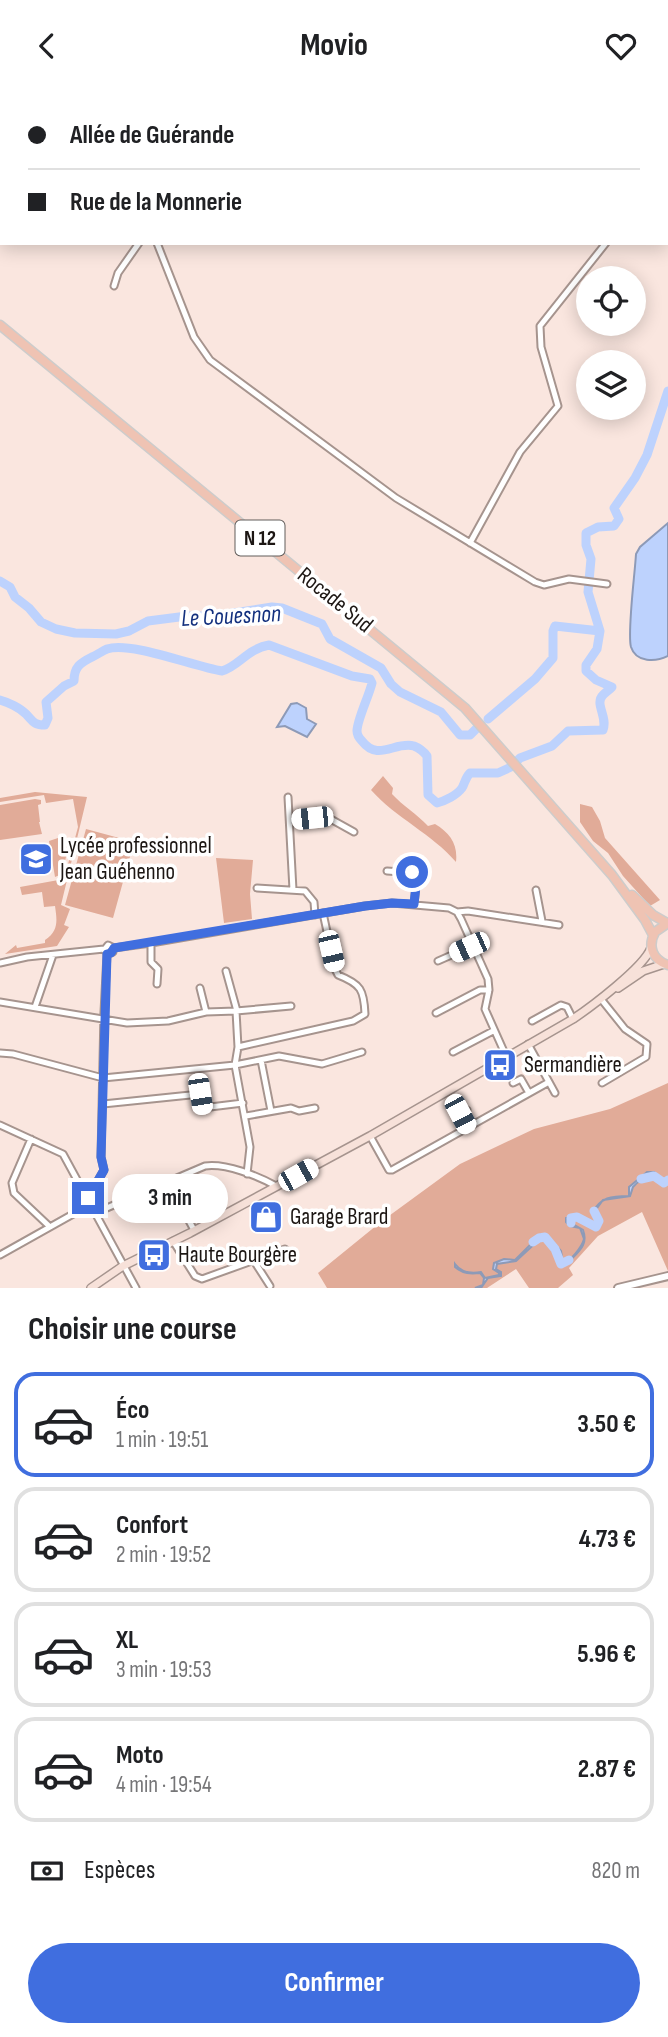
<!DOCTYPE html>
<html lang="fr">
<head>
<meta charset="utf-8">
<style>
	:root { --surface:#fff; --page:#f2f2f2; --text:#202124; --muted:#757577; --line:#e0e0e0; --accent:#406edf }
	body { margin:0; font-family:"Sofia Sans Condensed",sans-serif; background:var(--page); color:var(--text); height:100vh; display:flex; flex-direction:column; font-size:26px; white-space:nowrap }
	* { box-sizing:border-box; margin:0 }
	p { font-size:23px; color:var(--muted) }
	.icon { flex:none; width:38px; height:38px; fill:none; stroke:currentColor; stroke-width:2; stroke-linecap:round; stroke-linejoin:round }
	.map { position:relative; height:1197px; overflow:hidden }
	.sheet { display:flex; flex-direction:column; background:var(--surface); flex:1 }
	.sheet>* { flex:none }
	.top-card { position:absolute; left:0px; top:0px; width:668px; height:154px; box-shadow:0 4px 18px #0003; display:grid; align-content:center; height:154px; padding:0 28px; background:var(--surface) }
	.tools { position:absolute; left:576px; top:175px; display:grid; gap:14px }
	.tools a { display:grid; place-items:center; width:70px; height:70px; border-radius:50%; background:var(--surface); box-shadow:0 4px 18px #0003; font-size:35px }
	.end { position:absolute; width:32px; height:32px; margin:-16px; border:9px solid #406edf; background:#fff; box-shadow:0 0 0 4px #fff }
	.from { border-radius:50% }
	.bubble { position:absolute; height:49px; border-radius:24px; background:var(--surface); box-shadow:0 4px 18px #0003; font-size:23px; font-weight:700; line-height:49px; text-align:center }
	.car { position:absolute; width:21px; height:42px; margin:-21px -10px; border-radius:9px; box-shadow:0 0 5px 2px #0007; background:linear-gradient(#fff 24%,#345 0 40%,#fff 0 76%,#345 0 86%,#fff 0) }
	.top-card b { display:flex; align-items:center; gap:24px; height:66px; font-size:26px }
	.top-card b+b { border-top:2px solid var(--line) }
	.top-card i { width:18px; height:18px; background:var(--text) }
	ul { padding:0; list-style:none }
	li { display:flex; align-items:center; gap:21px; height:105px; margin:0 14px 10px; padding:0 14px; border:4px solid var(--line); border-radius:21px }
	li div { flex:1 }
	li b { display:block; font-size:26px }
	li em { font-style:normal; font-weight:700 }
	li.selected { border-color:var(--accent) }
	li>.icon { width:63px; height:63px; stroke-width:1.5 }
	h2 { padding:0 28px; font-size:32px; line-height:84px }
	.pay { display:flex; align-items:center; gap:18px; height:77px; padding:0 28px; font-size:26px }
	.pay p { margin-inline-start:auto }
	.action { display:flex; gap:14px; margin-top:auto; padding:14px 28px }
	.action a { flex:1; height:80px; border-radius:42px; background:var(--accent); color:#fff; font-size:28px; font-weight:700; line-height:80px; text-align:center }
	header { display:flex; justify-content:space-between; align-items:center; height:91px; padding:0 28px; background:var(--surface); font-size:32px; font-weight:700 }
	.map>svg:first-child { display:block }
	.green { fill:#e1ab98 }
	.water { fill:#bdd2fd; stroke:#8d9ab7; stroke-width:2 }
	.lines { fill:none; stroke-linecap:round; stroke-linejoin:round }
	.stream { stroke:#8d9ab7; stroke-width:2 }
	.river { stroke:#bdd2fd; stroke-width:9 }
	.minor-casing { stroke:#a6948e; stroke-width:9 }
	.tertiary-casing { stroke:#a6948e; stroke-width:10 }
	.secondary-casing { stroke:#a6948e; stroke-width:10 }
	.primary-casing { stroke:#cdcccb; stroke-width:11 }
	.minor { stroke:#fff; stroke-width:5 }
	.tertiary { stroke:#fff; stroke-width:6 }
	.secondary { stroke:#f7e1d9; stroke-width:7 }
	.primary { stroke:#efc3b3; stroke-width:8 }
	.route { stroke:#406edf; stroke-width:9 }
	.labels { text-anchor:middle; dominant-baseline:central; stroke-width:7; stroke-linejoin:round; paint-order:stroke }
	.shield { fill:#fff; stroke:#605c5a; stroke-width:2 }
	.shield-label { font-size:21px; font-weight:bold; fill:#1c1613 }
	.street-label { font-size:23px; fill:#1c1613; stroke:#fff }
	.poi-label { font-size:23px; fill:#1c1613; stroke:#fff; text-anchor:start }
	.water-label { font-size:24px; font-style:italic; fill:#13307e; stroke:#fff }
</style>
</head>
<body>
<header><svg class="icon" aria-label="back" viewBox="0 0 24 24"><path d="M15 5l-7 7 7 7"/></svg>Movio<svg class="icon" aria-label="heart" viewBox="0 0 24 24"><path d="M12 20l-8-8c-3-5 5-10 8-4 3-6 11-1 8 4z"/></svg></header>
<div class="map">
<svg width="668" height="1197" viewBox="0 0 668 1197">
	<rect width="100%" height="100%" fill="#fae6df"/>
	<path class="green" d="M383,685l10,12 -1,6c11,12 25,20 36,32l7,-2c15,9 23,20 21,38 -24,-28 -60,-44 -85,-72z
		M35,701l52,5 -26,108 9,4 -6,16 5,2 -12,19 -52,8 11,-9 1,3 28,-5v-3c14,-9 12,-20 10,-34l-11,1 -2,-15 -20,3 -2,-8 44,-8 14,-52 -5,-28 -27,4 -2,-8 -44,7v-4z
		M35,708l6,1v4l-3,1 2,17h-1l3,12 -42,6v-35z
		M580,713l12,3 8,14 5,17 55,62 -10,6 -27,-30 -15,-23 -15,-12 -13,-19z
		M86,738l48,13 -21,76 -48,-13z
		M61,746l4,1 4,6 -7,30 -7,3 -6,-36z
		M216,767l37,2 -3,34 2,25 -28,4z
		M668,992v188l-26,-59 -44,24 -29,32 4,7 -15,13h-29l-13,-19 -29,19h-160l-9,-15 64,-52 78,-57 74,-35 76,-20z"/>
	<path class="water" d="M668,432v133c-12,6 -32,7 -37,-9 -4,-14 4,-74 5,-93l4,-7z
		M297,612l9,5 1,11 9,5 -9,13 -22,-11 -8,1 14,-23z
		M647,1081h7l10,10 4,-4 -3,6c-11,-11 -21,-9 -32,3l-3,9 -27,4 -8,11 6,13 -4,4c-8,-5 -16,-13 -25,-9l-1,4 12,7c6,16 -6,22 -15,33l-7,1 -3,-13 -12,-14h-4l-26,24 -19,3 -1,5 5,3v4l-13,2 -7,10h-6l8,-3 1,-7 -4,-5c-9,1 -17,1 -25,-6v-3c7,9 16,10 26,8l4,6 14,-3v-2l-6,-4 1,-6 10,-4 11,1 26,-26 6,1 14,16 2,12c7,-1 19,-16 21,-24l-4,-11 -10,-2 -4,-4v-4l12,-3 20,11 2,-4 -8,-9c9,-16 19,-17 37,-17v-9z"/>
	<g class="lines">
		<path class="stream" d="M159,2l2,-2
			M0,124l2,-2"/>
		<path class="river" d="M0,490l10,6 5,10 14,11 12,14 15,7 19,4 41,1 13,-3 19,-10 39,-5h27l58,-9 10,1 40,16 8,15 51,29 10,16 9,8 41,20 19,23h10l7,-7
			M0,609c8,2 20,8 26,14 7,7 7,11 19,11l3,-7 -2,-16 18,-16 10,-5c0,-14 6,-18 18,-24 5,-2 10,-6 15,-8 24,-8 88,18 115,22 17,-5 25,-22 47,-26l83,31 18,3 2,4c-3,13 -15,37 -15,48 0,4 2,7 5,10 16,21 33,0 52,5 5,2 10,6 13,10l1,39 9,8c8,-2 20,-8 25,-15 3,-5 3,-10 8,-15h28l13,-6 9,-9 32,-12 16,-15 35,-1c5,-14 -9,-26 0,-35 3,-3 6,-5 9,-8l-16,-7 -10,-9v-6l11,-16 3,-18 -12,-39 3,-33 -5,-14v-12l12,-6 16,-1 5,-7 -5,-11 21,-30 12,-23 21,-64
			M488,628l47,-40 18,-21v-27l2,-5 45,5
			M641,1088l13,-3 10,7 4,-3
			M571,1132v-5l6,-1 19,10 3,-6 -5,-10
			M533,1151l6,-4 6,-1 10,12 6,15 8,-4"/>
		<g class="minor-casing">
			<path id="minor" d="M459,0l1,2
				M39,2l2,-2
				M255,2l7,-2
				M0,25l2,-1
				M667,61l1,-2
				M0,107l2,-2
				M157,152l37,94 16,23 186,138 139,84 9,3 25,-6 38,5
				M114,195l4,-13 21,-30
				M470,452l50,-91 38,-46 -17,-59 -1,-21 66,-83
				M288,706l5,93
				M290,730l37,-4 27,15
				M387,780l28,2 2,4 -3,27
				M257,797l48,3 9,11 1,13
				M536,799l6,31
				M457,821l11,-1 91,14
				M151,852v19l7,7 -1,15
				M114,857l-1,4 -4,2 -5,-4 4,-5 6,3 37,-5 214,-37 27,-3 57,5 8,4 4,7 27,60 1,11 -4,19 21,47
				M438,870l34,-15
				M0,872l27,-6 77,-8
				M226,880l11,40
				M200,897l6,24
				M601,908l24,30 22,15 -1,13 -44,26
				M0,911l127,21 41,-2 38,-9 30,-1
				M35,916l18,-52
				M436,922l44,-23h9
				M532,930l29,-16 6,2 6,12
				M238,956l115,-26 12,-7c-1,-24 -4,-30 -27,-39l-3,-6 -12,-56
				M453,961l40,-21
				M0,962l13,1 90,24 132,-13 44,-9 43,8 40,-12
				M261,969l10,51
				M549,991l6,11
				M513,992l8,-4 8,14
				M103,1013l97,-10 2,14 41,-5
				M467,1019l-7,4 8,15
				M246,1025l45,-8 8,3 16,-3
				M0,1034l63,29 73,134
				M370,1045l19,34h3l157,-88 -21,-38
				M31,1048l-19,44 2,10 35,33
				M247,1083l3,-27 -15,-82 3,-18 -2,-36 55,-5
				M168,1091l26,48
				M88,1107l16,-28 -3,-13 3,-145 3,-58
				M95,1122l110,-47c21,-3 53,10 71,20
				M173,1150l22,35 7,3 83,-30
				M0,1164l91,-51
				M254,1170l16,25"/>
		</g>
		<g class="tertiary-casing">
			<path id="tertiary" d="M618,1197l50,-12"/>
		</g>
		<g class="secondary-casing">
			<path id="secondary" d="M618,897l25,-17 21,-7
				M91,1197l32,-22 67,-33 180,-97 203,-117c18,-12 71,-52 78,-71"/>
		</g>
		<g class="primary-casing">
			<path id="primary" d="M0,234l465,383 147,167 33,45 8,15
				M632,804l21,20 14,8
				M668,832l-13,9c-8,15 -2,28 13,33"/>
		</g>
		<use href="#minor" class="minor"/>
		<use href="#tertiary" class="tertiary"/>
		<use href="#secondary" class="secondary"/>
		<use href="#primary" class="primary"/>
	</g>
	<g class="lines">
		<path class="route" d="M88,1107l16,-28 -3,-13 6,-203 4,-1 3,-5 251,-42 27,-3 22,1 3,-27 -5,-5"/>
	</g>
	<defs>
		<g id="school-square" transform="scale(1.75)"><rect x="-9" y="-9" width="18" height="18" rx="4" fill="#406edf" stroke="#fff"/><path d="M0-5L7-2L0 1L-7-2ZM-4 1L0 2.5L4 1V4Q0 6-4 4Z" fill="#fff"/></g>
		<g id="bus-square" transform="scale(1.75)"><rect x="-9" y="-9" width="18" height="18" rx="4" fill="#406edf" stroke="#fff"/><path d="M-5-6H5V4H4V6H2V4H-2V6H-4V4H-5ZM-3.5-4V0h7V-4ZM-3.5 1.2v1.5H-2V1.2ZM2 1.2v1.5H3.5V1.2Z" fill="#fff"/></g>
		<g id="shop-square" transform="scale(1.75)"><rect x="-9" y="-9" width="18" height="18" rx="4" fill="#406edf" stroke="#fff"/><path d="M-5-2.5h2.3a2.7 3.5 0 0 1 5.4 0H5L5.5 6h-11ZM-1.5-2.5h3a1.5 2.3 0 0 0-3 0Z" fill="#fff"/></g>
	</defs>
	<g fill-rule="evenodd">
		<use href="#school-square" x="36" y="768"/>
		<use href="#bus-square" x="500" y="974"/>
		<use href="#shop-square" x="266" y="1126"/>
		<use href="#bus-square" x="154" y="1164"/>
	</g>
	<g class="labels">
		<rect class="shield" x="235.5" y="429.5" width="49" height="35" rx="5"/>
		<g class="shield-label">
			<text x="260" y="447">N 12</text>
		</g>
		<g class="street-label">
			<text transform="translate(335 509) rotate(39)">Rocade Sud</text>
		</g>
		<g class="poi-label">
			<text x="60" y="755">Lycée professionnel<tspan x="60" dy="26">Jean Guéhenno</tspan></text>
			<text x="524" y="974">Sermandière</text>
			<text x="290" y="1126">Garage Brard</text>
			<text x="178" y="1164">Haute Bourgère</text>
		</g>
		<g class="water-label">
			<text transform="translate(231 525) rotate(-3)">Le Couesnon</text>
		</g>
	</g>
</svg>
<div class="tools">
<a><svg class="icon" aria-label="locate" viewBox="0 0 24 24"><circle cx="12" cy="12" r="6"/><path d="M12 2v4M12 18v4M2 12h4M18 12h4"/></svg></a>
<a><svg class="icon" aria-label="layers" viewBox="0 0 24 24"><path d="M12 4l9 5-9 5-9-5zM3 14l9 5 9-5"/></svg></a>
</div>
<i class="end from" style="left:412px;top:781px"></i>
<i class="end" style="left:88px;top:1107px"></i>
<div class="bubble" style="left:112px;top:1083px;width:116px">3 min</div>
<i class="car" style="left:312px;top:727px;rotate:264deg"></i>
<i class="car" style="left:469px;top:856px;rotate:246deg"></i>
<i class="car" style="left:331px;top:860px;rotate:167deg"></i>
<i class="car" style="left:200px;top:1003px;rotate:171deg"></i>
<i class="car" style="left:460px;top:1023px;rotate:152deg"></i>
<i class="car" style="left:298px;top:1084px;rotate:61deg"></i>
<div class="top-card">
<b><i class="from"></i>Allée de Guérande</b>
<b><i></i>Rue de la Monnerie</b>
</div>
</div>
<section class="sheet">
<h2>Choisir une course</h2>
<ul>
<li class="selected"><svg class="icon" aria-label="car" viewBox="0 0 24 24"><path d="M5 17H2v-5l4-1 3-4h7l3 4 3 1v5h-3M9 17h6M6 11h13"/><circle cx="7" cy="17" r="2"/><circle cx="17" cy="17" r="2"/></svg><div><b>Éco</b><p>1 min · 19:51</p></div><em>3.50 €</em></li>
<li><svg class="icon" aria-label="car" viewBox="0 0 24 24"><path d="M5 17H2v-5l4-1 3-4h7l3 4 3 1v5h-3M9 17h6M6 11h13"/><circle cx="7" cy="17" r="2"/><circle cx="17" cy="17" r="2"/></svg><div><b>Confort</b><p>2 min · 19:52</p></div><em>4.73 €</em></li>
<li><svg class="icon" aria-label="car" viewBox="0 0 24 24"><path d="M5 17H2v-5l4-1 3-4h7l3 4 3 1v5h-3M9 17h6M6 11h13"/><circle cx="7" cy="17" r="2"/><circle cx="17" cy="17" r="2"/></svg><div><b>XL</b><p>3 min · 19:53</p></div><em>5.96 €</em></li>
<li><svg class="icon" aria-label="car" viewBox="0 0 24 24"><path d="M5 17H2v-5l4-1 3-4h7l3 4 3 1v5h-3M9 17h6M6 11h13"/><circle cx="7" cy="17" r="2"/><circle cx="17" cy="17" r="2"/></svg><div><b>Moto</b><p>4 min · 19:54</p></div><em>2.87 €</em></li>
</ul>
<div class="pay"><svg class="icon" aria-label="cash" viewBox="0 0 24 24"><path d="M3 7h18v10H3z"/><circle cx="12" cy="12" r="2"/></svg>Espèces<p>820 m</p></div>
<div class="action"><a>Confirmer</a></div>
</section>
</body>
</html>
